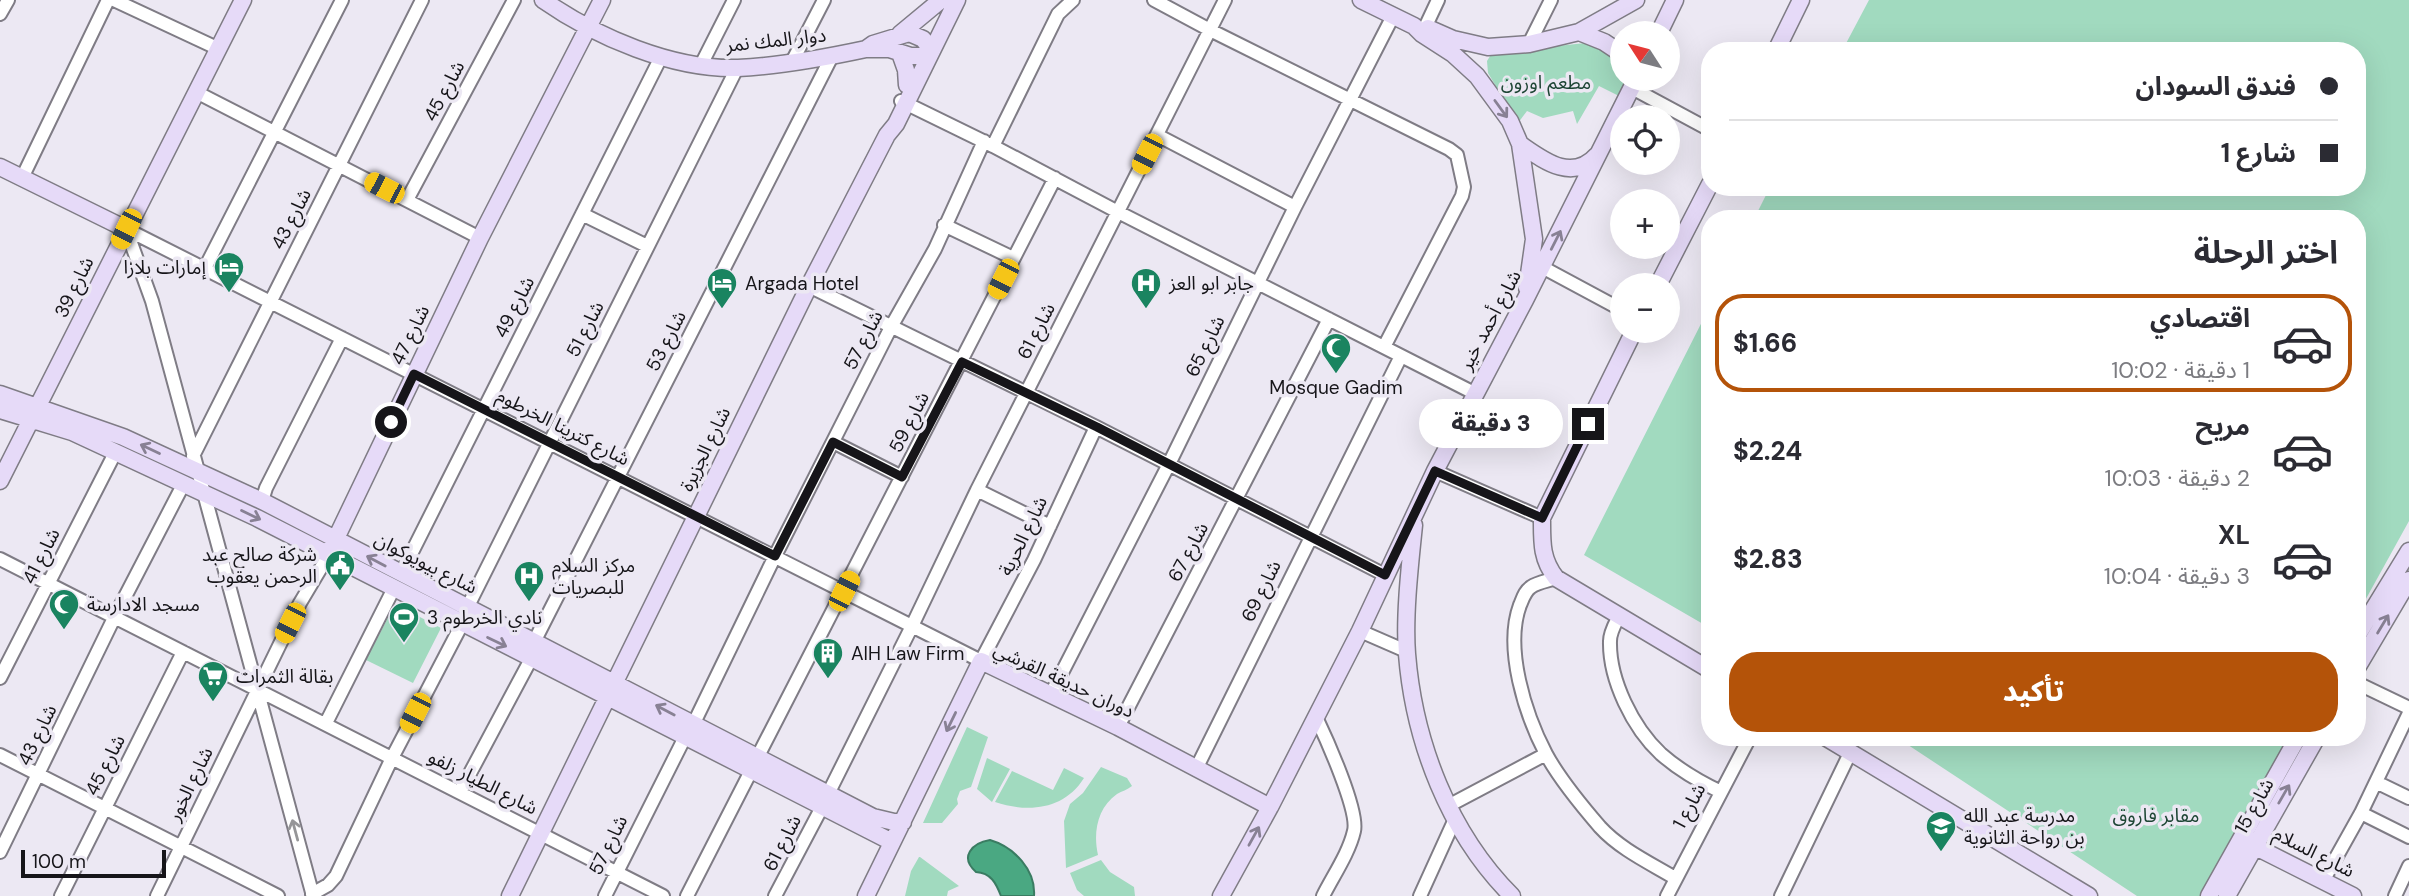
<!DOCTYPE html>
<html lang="ar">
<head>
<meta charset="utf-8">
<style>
	:root { --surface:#fff; --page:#f7f7f7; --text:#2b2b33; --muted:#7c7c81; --line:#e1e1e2; --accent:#b45309 }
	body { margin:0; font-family:"DM Sans","Noto Sans Arabic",sans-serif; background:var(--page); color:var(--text); direction:rtl; height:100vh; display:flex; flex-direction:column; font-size:26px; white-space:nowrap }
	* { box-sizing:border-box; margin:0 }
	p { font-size:23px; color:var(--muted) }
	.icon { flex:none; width:38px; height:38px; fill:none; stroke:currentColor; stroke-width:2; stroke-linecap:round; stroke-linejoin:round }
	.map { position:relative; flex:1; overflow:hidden; direction:ltr }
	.drawer { position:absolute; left:1701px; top:210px; width:665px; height:536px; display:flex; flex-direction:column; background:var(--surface); border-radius:28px; box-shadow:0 7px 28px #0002; direction:rtl }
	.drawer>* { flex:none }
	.hud { position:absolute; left:1701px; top:42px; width:665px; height:154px; border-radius:28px; box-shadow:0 7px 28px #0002; direction:rtl; display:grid; align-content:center; height:154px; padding:0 28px; background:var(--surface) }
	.needle { width:46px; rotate:306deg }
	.buttons { position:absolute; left:1610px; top:21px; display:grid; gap:14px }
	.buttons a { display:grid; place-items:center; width:70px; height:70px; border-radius:50%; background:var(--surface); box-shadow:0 7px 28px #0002; font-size:35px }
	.scale { position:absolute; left:21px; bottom:18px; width:145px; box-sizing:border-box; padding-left:7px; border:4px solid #161519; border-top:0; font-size:19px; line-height:24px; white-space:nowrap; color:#161519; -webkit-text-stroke:5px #ece8f3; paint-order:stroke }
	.end { position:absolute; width:32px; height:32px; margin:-16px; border:9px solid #161519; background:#fff; box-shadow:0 0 0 4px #fff }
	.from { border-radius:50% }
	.bubble { position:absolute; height:49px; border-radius:24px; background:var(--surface); box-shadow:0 7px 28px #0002; font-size:23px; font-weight:800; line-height:49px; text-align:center; direction:rtl }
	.car { position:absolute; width:21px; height:42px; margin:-21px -10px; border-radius:9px; box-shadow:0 0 5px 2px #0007; background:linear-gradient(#f5c518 24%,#345 0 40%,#f5c518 0 76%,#345 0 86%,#f5c518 0) }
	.hud b { display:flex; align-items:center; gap:24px; height:66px; font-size:26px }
	.hud b+b { border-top:2px solid var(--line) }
	.hud i { width:18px; height:18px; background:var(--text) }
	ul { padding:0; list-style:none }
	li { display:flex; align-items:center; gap:21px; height:98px; margin:0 14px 10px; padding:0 14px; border:4px solid transparent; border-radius:28px }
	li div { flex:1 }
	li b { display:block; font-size:26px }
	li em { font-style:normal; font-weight:800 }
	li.selected { border-color:var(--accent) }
	li>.icon { width:63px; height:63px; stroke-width:1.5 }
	h2 { padding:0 28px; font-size:32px; line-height:84px }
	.cta { display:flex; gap:14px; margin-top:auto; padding:14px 28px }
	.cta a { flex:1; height:80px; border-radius:28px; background:var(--accent); color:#fff; font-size:28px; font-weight:800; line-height:80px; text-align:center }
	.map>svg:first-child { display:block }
	.green { fill:#a1dabf }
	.water { fill:#4aa882; stroke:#3a7c62; stroke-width:2 }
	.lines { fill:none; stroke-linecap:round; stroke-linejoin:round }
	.street-casing { stroke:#7f7c85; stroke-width:16 }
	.secondary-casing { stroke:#7f7c85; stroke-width:19 }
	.street { stroke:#fff; stroke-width:12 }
	.secondary { stroke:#e6daf8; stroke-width:16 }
	.oneway { stroke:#888194 }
	.oneway2 { stroke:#969698 }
	.route { stroke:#161519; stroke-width:9 }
	.labels { text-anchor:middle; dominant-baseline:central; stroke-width:7; stroke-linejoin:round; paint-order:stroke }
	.street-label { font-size:19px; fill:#161519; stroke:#ece8f3 }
	.park-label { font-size:19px; fill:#1e4635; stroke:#ece8f3 }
	.poi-label { font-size:19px; fill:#161519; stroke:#ece8f3; text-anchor:start }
</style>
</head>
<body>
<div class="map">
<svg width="2409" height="896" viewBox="0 0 2409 896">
	<rect width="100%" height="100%" fill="#ece8f3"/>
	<path class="green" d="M1869,0h540v521l-52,94v-396h-603l16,-32h587v-136h-515z
		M1595,42l27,19v18h3l-6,17 -20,-10 -22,38 -4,-13 -30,7 -16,-7 -9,12 -30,-50 -1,-12 5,-8z
		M1710,306v322l-126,-73z
		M395,604l46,24 -28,55 -47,-23z
		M967,727l21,10 -17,50 -11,4 -3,8 1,5 -16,19h-19z
		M1896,737h394l-88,159h-65z
		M987,758l23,11 -18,33 -15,-13z
		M1101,767l26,11 5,8c-5,4 -10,5 -15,8 -20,14 -24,39 -19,61l-32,13 -2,-47 6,-17 13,-11z
		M1064,768l20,10c-20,32 -56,35 -89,24l17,-31 41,19z
		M919,857h1l39,29 -11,5 -1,5h-42l6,-25z
		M1101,860l9,12 24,15 1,9h-51l-7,-6 -7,-17z"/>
	<path class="water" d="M990,840c24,7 46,30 44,56h-33c-5,-13 -10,-23 -25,-24 -17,-15 -4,-29 14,-32z"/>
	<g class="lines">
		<g class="street-casing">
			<path id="street" d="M114,0l105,49
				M1154,0l56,30 239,119 8,6 7,32 -2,9 -78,151
				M0,14l8,-14
				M1422,34l16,-34
				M1529,44l22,-44
				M792,62l32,-62
				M701,65l33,-65
				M1632,88l78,42
				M198,93l282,145
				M901,101l92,45 125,66 358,182
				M1157,135l138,72
				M993,146l65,-132 15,-14
				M22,178l86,-178
				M407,200l107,-200
				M582,214l65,32
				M944,225l69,33
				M126,229l855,432 53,-101 62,-133
				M126,229l26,72 161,595
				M1542,267l80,43
				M205,268l137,-268
				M809,286l287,141 289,148
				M833,442l69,35
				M193,456l229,-456
				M1435,471l107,47
				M977,490l73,36
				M262,501l4,-13 76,-150
				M0,559l663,337
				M401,574l260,-517
				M1556,578c-8,3 -18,4 -25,9 -6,4 -8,11 -11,18 -16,43 5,109 26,149 14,26 35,51 54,73 20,22 50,36 75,51
				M467,608l270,-540
				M1619,616c-4,8 -9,16 -9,25 -1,39 23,87 51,113 17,15 39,28 60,38
				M1360,631l46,20
				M534,642l298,-586
				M0,678l116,-227
				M2357,683l52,25
				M1051,694l118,-230 126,-257 98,-191
				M1316,717c10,21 43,94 38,114 -5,22 -21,45 -31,65
				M326,723l68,-135
				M693,725l82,-169 116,-229 44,-78 49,-108
				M1118,727l211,-408
				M0,755l278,141
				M757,758l298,-580
				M1196,769l205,-413
				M2376,782l33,16
				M460,792l71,-133
				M828,794l84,-168 65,-136 248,-490
				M1448,806l98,-52
				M2361,813l48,24
				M0,852l114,-234 69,-133
				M2323,881l38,-68 48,-100
				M312,894l16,-9 8,-9 56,-118 70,-134
				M61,896l122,-244
				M157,896l143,-293 28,-47
				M605,896l80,-159
				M687,896l65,-127
				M775,896l47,-89
				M1420,896l35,-77
				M1667,896l83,-159
				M1781,896l70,-145
				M2395,896l14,-30"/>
		</g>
		<g class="secondary-casing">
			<path id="secondary" d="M543,0c53,37 130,70 195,68 43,-2 86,-10 128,-19l7,-5 36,-11 14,6 9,12
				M1361,0l53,26 8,8 31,20 24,22 33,45 10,23 14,95 -7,49
				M1428,28l25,11 35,8 41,-3 50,-12 57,-32
				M1579,32l25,10 18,12
				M1659,33l16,-33
				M900,34l41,-34
				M869,49h20l22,7h18
				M1776,51l25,-51
				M900,53l6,17 1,15
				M1520,144c23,16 52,39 77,11
				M0,167l126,62
				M1658,285l52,-101
				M1634,331l-92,187c0,24 -1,41 14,60l154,92
				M0,394l123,43 139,64 611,316 21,5h9
				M0,410l72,22 185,86 635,324
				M0,481l243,-481
				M1414,525c-4,39 -10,91 -7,129 7,88 42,179 105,242
				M330,551l150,-313 122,-238
				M2357,636l52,-85
				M2357,668l52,-88
				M1825,737l264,159
				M1270,807l90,-176 75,-160 90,-171 111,-221
				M2246,842l107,54
				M510,896l299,-610 78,-151 9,-11 61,-124
				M866,896l115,-235 137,66 152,80 -49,89
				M2209,896l89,-159
				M2227,896l90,-159"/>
		</g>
		<use href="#street" class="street"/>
		<use href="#secondary" class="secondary"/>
	</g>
	<defs><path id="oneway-shaft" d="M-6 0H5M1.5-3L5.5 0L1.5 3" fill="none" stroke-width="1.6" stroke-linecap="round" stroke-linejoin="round" transform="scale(1.75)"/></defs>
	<g class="oneway">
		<use href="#oneway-shaft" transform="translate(1501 109) rotate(54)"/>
		<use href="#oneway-shaft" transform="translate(1556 240) rotate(-63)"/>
		<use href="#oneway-shaft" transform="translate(150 449) rotate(-155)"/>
		<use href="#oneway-shaft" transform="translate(251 515) rotate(26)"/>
		<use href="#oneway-shaft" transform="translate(376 561) rotate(-152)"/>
		<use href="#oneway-shaft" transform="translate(2383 624) rotate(-59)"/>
		<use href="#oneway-shaft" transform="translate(497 642) rotate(26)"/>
		<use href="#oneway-shaft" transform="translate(665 710) rotate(-152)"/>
		<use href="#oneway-shaft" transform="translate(951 722) rotate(116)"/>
		<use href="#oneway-shaft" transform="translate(2284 794) rotate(-60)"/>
		<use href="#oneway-shaft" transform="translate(1254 836) rotate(-61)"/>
	</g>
	<use class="oneway2" href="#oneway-shaft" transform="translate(295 830) rotate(-105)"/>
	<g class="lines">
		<path class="route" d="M391,422l23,-48 361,182 58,-114 69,35 60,-115 135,65 288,148 50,-104 107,47 46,-94"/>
	</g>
	<defs>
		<g id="hotel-pin" transform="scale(1.575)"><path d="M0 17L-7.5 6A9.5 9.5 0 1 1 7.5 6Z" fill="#1a8460" stroke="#ece8f3"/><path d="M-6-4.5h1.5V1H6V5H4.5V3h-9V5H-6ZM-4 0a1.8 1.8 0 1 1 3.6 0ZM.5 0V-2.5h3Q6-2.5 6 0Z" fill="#fff"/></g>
		<g id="hospital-pin" transform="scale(1.575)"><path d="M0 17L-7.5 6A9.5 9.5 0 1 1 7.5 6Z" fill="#1a8460" stroke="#ece8f3"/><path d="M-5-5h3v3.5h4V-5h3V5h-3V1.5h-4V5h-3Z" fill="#fff"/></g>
		<g id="mosque-pin" transform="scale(1.575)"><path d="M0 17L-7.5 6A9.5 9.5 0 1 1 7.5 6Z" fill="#1a8460" stroke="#ece8f3"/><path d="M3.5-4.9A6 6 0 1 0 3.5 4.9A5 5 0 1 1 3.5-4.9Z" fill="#fff"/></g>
		<g id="civic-pin" transform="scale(1.575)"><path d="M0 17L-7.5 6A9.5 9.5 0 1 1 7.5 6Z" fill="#1a8460" stroke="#ece8f3"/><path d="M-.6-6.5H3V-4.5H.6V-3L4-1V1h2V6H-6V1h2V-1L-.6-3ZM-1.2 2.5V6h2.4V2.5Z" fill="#fff"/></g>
		<g id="stadium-pin" transform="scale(1.575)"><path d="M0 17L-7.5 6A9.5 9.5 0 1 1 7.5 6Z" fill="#1a8460" stroke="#ece8f3"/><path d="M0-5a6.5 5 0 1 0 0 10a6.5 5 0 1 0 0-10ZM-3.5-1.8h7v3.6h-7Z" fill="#fff"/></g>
		<g id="building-pin" transform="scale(1.575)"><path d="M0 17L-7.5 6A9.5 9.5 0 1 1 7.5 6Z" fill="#1a8460" stroke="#ece8f3"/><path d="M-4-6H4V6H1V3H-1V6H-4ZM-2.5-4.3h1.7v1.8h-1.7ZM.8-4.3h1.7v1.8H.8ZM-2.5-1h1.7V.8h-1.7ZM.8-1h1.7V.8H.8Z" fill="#fff"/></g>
		<g id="supermarket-pin" transform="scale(1.575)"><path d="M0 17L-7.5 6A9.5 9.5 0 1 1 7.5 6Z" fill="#1a8460" stroke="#ece8f3"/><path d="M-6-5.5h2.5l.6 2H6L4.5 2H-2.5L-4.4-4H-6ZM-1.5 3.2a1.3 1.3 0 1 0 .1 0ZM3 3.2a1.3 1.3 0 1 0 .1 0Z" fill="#fff"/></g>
		<g id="school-pin" transform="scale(1.575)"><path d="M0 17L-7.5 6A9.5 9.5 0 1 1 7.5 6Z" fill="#1a8460" stroke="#ece8f3"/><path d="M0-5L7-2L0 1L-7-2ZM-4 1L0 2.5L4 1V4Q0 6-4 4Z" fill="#fff"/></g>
	</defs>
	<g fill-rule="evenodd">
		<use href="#hotel-pin" x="229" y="267"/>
		<use href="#hotel-pin" x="722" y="283"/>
		<use href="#hospital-pin" x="1146" y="283"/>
		<use href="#mosque-pin" x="1336" y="348"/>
		<use href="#civic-pin" x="340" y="565"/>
		<use href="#hospital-pin" x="529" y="576"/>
		<use href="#mosque-pin" x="64" y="604"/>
		<use href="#stadium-pin" x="404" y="617"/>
		<use href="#building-pin" x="828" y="653"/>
		<use href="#supermarket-pin" x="213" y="676"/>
		<use href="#school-pin" x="1941" y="826"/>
	</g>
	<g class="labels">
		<g class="street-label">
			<text transform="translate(776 40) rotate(-6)">دوار المك نمر</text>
			<text transform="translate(444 91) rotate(-62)">شارع 45</text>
			<text transform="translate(291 219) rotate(-63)">شارع 43</text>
			<text transform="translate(74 287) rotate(-64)">شارع 39</text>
			<text transform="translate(514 307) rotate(-63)">شارع 49</text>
			<text transform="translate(1490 320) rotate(-62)">شارع أحمد خير</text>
			<text transform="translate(585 329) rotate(-63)">شارع 51</text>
			<text transform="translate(1036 331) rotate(-63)">شارع 61</text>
			<text transform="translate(410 335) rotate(-64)">شارع 47</text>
			<text transform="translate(863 340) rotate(-63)">شارع 57</text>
			<text transform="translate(666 341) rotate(-63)">شارع 53</text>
			<text transform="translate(1205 346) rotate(-64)">شارع 65</text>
			<text transform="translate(909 422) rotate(-63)">شارع 59</text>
			<text transform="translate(563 427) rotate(27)">شارع كترينا الخرطوم</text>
			<text transform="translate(705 449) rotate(-64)">شارع الجزيرة</text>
			<text transform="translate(1023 536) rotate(-64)">شارع الحرية</text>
			<text transform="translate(1188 552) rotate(-62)">شارع 67</text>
			<text transform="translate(41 556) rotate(-63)">شارع 41</text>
			<text transform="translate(426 563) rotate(27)">شارع بيويوكوان</text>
			<text transform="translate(1261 591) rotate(-64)">شارع 69</text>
			<text transform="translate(1064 680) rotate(25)">دوران حديقة القرشي</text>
			<text transform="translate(37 735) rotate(-64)">شارع 43</text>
			<text transform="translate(105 765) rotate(-63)">شارع 45</text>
			<text transform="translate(483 782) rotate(27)">شارع الطيار زلفو</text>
			<text transform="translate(190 784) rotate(-64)">شارع الخور</text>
			<text transform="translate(1689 806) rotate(-62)">شارع 1</text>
			<text transform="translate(2254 806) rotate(-61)">شارع 15</text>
			<text transform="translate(782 843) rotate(-63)">شارع 61</text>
			<text transform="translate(608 845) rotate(-64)">شارع 57</text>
			<text transform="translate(2314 852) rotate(27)">شارع السلام</text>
		</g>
		<g class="park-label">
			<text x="1546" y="82">مطعم اوزون</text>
			<text x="2156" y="815">مقابر فاروق</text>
		</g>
		<g class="poi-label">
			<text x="206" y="267" text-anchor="end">إمارات بلازا</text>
			<text x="745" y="283">Argada Hotel</text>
			<text x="1169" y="283">جابر ابو العز</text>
			<text x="1336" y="387" text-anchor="middle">Mosque Gadim</text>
			<text x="317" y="554" text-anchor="end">شركة صالح عبد<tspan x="317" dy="22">الرحمن يعقوب</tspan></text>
			<text x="552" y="565">مركز السلام<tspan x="552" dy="22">للبصريات</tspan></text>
			<text x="87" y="604">مسجد الادارسة</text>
			<text x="427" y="617">نادي الخرطوم 3</text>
			<text x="851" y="653">AIH Law Firm</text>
			<text x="236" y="676">بقالة الثمرات</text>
			<text x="1964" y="815">مدرسة عبد الله<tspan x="1964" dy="22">بن رواحة الثانوية</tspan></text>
		</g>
	</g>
</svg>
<div class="buttons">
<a><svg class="needle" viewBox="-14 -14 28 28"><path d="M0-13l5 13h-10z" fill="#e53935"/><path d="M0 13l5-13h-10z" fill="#7c7c81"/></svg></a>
<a><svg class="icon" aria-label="locate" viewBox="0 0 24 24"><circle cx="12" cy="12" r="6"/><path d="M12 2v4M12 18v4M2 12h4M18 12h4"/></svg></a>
<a>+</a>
<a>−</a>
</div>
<div class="scale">100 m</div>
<i class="end from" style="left:391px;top:422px"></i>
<i class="end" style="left:1588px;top:424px"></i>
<div class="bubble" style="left:1419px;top:399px;width:144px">3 دقيقة</div>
<i class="car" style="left:1147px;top:154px;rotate:207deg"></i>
<i class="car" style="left:384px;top:188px;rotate:297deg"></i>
<i class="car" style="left:126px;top:229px;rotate:206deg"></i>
<i class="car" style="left:1003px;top:279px;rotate:207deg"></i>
<i class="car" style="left:844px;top:591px;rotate:27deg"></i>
<i class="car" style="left:290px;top:623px;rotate:207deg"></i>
<i class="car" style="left:415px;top:713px;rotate:207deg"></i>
<div class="hud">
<b><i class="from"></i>فندق السودان</b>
<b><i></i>شارع 1</b>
</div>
<section class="drawer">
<h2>اختر الرحلة</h2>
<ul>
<li class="selected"><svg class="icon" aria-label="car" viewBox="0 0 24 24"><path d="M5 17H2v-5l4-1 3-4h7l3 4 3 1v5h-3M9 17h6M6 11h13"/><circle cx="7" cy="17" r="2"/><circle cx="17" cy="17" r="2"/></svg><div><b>اقتصادي</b><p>1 دقيقة · 10:02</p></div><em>$1.66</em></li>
<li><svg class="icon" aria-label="car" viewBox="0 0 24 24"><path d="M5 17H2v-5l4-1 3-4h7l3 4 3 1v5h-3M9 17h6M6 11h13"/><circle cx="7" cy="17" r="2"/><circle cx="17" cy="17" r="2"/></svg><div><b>مريح</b><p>2 دقيقة · 10:03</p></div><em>$2.24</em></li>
<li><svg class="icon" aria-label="car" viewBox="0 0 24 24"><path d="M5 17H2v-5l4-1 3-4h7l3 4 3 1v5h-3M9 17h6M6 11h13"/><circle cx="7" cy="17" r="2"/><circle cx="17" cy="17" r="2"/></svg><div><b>XL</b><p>3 دقيقة · 10:04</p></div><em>$2.83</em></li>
</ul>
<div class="cta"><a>تأكيد</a></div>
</section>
</div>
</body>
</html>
